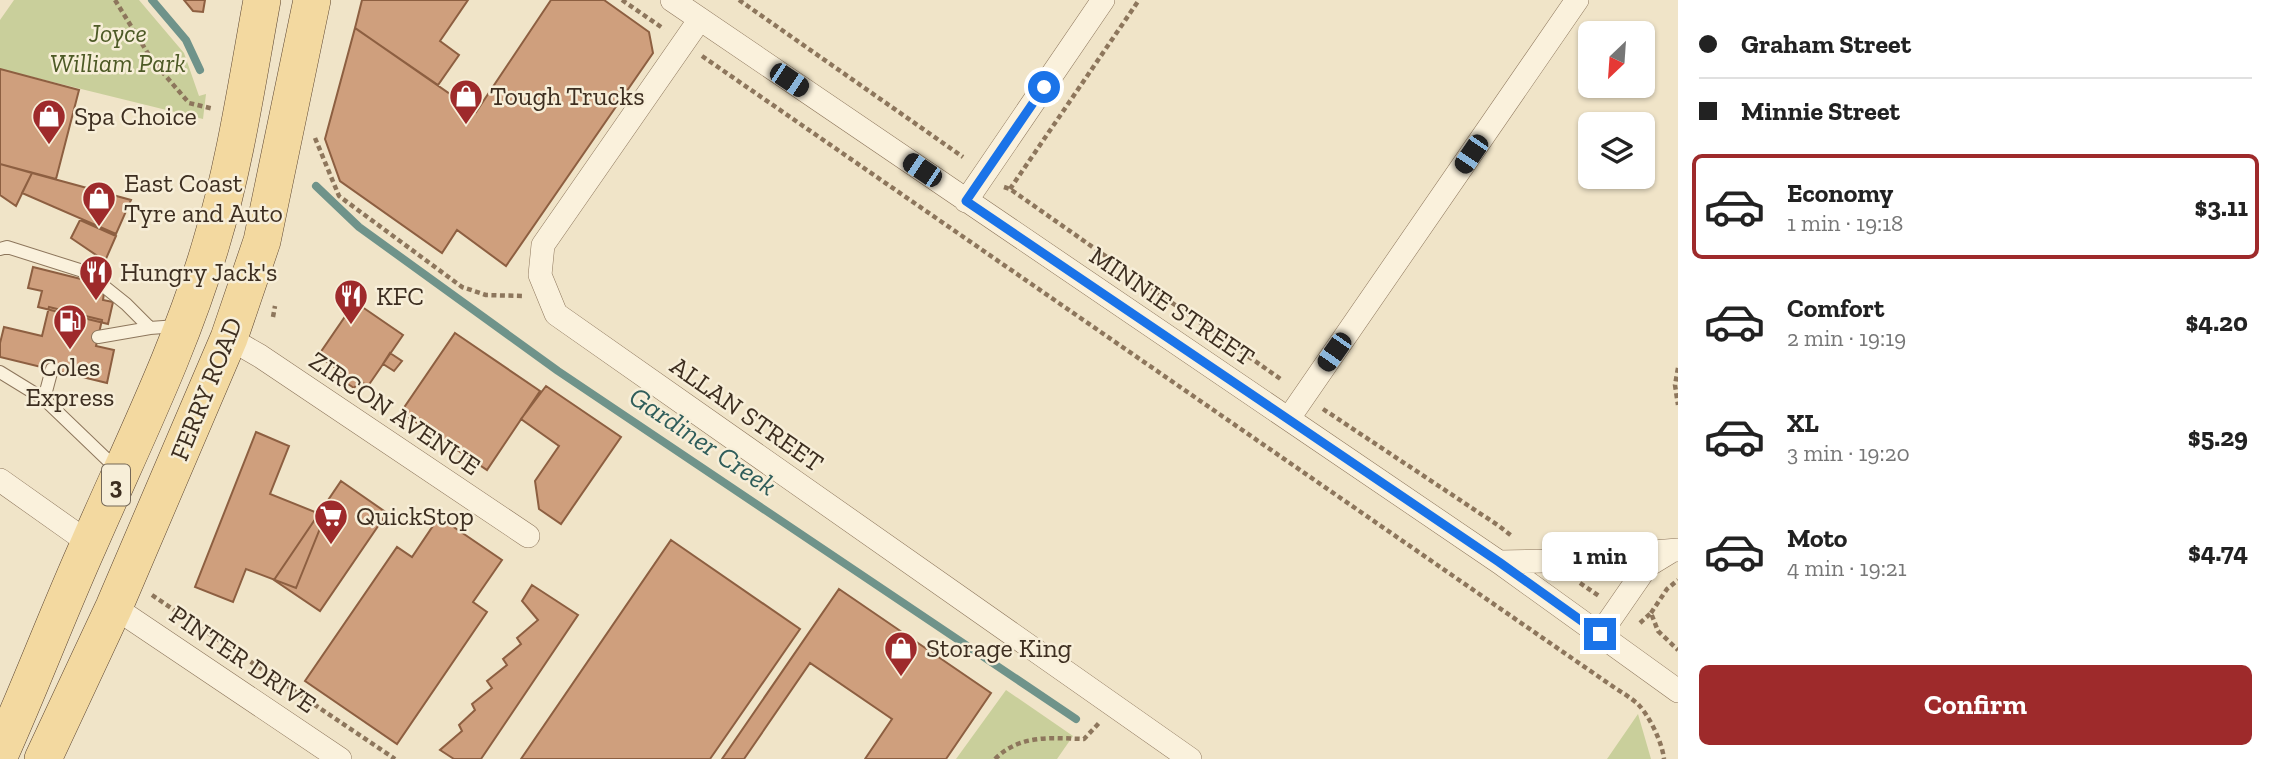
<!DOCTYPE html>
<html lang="en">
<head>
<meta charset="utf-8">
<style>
	:root { --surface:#fff; --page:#f6f6f6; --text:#222; --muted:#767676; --line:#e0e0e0; --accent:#9e2a2b }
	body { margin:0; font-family:"Zilla Slab",serif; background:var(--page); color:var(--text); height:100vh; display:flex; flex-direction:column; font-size:26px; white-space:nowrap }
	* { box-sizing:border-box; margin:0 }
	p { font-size:23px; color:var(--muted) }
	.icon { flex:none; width:38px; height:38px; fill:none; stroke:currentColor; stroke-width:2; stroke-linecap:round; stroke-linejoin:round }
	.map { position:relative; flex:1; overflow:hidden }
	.side { display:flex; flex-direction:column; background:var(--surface); width:595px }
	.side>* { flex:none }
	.hud { display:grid; align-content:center; height:154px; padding:0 21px; background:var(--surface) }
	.needle { width:46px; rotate:205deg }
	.controls { position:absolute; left:1578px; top:21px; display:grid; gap:14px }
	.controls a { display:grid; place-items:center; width:77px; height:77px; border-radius:10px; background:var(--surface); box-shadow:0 2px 5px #0004; font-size:35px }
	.end { position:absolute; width:32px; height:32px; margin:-16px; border:9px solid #1a73e8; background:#fff; box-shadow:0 0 0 4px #fff }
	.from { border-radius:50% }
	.bubble { position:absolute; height:49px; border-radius:10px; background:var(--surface); box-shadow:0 2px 5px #0004; font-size:23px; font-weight:800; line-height:49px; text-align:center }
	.car { position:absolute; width:21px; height:42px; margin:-21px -10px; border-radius:9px; box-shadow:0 0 5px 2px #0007; background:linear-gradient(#222 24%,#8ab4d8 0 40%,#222 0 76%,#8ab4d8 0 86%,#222 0) }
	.hud b { display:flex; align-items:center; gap:24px; height:66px; font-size:26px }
	.hud b+b { border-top:2px solid var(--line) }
	.hud i { width:18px; height:18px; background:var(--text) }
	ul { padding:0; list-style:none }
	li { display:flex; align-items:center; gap:21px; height:105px; margin:0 14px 10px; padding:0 7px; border:4px solid transparent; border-radius:10px }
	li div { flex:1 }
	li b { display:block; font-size:26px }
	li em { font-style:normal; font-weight:800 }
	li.selected { border-color:var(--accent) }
	li>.icon { width:63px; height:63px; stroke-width:1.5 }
	.primary-button { display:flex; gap:14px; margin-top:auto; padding:14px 21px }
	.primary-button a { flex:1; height:80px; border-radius:10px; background:var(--accent); color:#fff; font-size:28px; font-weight:800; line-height:80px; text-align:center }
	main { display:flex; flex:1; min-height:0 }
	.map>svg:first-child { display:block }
	.green { fill:#c9cf9b }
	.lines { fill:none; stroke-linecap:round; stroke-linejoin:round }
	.stream { stroke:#6f938a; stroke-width:8 }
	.building { fill:#cf9f7d; stroke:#8d5f41; stroke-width:2 }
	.service-casing { stroke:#8d765c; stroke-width:14 }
	.minor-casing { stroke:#8d765c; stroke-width:24 }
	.primary-casing { stroke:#5b4430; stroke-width:38 }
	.path { stroke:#8d765c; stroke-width:4.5; stroke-dasharray:5 3.5; stroke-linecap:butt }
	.service { stroke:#faf1dc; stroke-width:12 }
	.minor { stroke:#faf1dc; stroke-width:23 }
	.primary { stroke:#f3d9a0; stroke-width:37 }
	.route { stroke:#1a73e8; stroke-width:9 }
	.labels { text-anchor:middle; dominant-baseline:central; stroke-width:5; stroke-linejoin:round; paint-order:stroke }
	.shield { fill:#f7eed8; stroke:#756857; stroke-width:2 }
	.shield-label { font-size:24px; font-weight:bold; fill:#3d2e20 }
	.park-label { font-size:26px; font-style:italic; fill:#4d5a26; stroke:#f7eed8 }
	.poi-label { font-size:26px; fill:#3d2e20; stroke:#f7eed8; text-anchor:start }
	.street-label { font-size:26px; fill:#3d2e20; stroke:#f7eed8 }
	.water-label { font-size:28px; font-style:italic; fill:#2f5d5a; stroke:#f7eed8 }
</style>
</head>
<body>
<main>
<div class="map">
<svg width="1678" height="759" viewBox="0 0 1678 759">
	<rect width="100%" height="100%" fill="#f0e4c8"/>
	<path class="green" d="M14,0h125l45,53 15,43 7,-2 -3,25 -203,-50v-49z
		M1006,690l67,46 -16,23h-101z
		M1638,714l13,45h-44z"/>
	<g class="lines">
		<path class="stream" d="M152,0l34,40 14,30
			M316,186l43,41 199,144 518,348"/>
	</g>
	<path class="building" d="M184,0h21l-2,12 -10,-1z
		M362,0h106l-28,41 19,14 -21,30 -83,-57z
		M551,0h53l45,32 4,21 -147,213 -49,-36 -15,23 -102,-72 -15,-42 30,-111 121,84z
		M0,69l79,21 -23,89 -56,-15z
		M0,164l32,9 -16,33 -16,-11z
		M32,173l99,27 -15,34 -94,-41z
		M80,220l36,16 -11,25 -34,-23z
		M33,267l68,17 -3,8 6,1 -1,7 10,2 -5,22 -70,-17 4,-16 -14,-3z
		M355,302l48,33 -35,51 -8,-5 -6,7 -9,-6 4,-5 -31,-21z
		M49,307l53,13 -6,26 18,4 -7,33 -107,-26v-14l4,-16 38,9z
		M455,333l85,58 -53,79 -86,-58z
		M390,353l12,8 -8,10 -11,-7z
		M546,386l75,51 -60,87 -22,-15 -4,-28 24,-35 -38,-27z
		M256,432l33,14 -19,48 55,22 -29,72 -50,-19 -13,33 -38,-15z
		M341,481l46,32 -67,98 -46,-31z
		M439,517l63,43 -29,42 14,10 -90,132 -92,-63 92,-134 15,10z
		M671,540l129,89 -90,130h-189z
		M532,585l46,30 -97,144h-27l-14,-9 22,-19 -3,-6 16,-15 -3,-6 20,-16 -5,-7 20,-16 -4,-6 18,-15 -4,-6 21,-18 -16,-19z
		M839,589l152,104 -45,66h-81l27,-40 -82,-56 -66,96h-22z"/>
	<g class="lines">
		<g class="service-casing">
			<path id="service" d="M0,249l7,-2 79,25 40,32 24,24
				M98,337l52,-9 27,-2
				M52,369l-8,30 75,72
				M0,372l44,27"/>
		</g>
		<g class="minor-casing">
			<path id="minor" d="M672,0l827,562 179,129
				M700,19l-157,226 -3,30 16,39 634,445
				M966,201l137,-201
				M229,338l31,18 268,180
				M1289,418l288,-418
				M0,480l89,63
				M1499,562l45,-1 134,-11
				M114,607l226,152
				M1600,634l47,-68 23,-14"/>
		</g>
		<g class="primary-casing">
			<path id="primary" d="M0,754c31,-69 58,-141 89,-210 43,-99 92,-197 122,-300 24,-79 36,-162 51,-244
				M43,759l71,-152 115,-269 33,-97 50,-241"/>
		</g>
		<path class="path" d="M115,0l37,60 37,43 25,6
			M622,0l42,29
			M739,0l224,157
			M702,56l913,632c8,5 16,10 23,16 12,13 24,38 26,55
			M315,138l24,58 123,91 24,8 37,1
			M1004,187l6,2 272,191
			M1010,189l129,-189
			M273,317l2,-11
			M1678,368l-3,17 3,20
			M1323,409l176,117 14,11
			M1580,583l19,13
			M152,595l243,164
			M1651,613l16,-24 11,-9
			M1640,623l11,-10 7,18 20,19
			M995,759c25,-25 57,-21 89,-20l16,-17"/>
		<use href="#service" class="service"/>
		<use href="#minor" class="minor"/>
		<use href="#primary" class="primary"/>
	</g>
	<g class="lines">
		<path class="route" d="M1044,87l-78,114 533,361 101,72"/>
	</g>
	<defs>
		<g id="shop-pin" transform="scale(1.75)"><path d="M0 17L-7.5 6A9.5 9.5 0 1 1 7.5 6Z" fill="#9e2a2b" stroke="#f7eed8"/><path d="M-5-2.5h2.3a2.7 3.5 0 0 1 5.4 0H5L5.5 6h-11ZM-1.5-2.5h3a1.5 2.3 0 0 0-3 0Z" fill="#fff"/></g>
		<g id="restaurant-pin" transform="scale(1.75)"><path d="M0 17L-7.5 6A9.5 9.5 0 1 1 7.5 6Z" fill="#9e2a2b" stroke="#f7eed8"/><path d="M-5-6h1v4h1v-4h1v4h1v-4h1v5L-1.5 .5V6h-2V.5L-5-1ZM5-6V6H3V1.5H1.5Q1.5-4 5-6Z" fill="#fff"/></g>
		<g id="fuel-pin" transform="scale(1.75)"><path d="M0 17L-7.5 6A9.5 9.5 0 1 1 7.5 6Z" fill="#9e2a2b" stroke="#f7eed8"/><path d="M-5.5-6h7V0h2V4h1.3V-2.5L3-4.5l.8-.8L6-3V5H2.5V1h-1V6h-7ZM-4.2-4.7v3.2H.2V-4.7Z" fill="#fff"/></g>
		<g id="supermarket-pin" transform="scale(1.75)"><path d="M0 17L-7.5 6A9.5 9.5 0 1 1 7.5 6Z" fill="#9e2a2b" stroke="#f7eed8"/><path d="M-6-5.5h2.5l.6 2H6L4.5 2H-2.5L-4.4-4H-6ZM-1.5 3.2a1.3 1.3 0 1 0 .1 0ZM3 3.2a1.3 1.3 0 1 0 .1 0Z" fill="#fff"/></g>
	</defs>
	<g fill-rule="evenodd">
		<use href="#shop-pin" x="466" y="96"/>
		<use href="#shop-pin" x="49" y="116"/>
		<use href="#shop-pin" x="99" y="198"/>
		<use href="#restaurant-pin" x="96" y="272"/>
		<use href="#restaurant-pin" x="351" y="296"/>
		<use href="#fuel-pin" x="70" y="321"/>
		<use href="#supermarket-pin" x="331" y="516"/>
		<use href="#shop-pin" x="901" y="648"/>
	</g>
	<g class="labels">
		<rect class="shield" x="102" y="464.5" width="28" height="41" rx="5"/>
		<g class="shield-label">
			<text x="116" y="485">3</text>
		</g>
		<g class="park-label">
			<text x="118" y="33">Joyce<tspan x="118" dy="30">William Park</tspan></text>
		</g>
		<g class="poi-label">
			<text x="490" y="96">Tough Trucks</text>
			<text x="74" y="116">Spa Choice</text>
			<text x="124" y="183">East Coast<tspan x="124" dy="30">Tyre and Auto</tspan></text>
			<text x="120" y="272">Hungry Jack's</text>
			<text x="376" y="296">KFC</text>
			<text x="70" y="367" text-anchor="middle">Coles<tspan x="70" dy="30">Express</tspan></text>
			<text x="356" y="516">QuickStop</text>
			<text x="926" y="648">Storage King</text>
		</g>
		<g class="street-label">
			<text transform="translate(1172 306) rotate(34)">MINNIE STREET</text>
			<text transform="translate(206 389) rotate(-68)">FERRY ROAD</text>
			<text transform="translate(395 413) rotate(34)">ZIRCON AVENUE</text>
			<text transform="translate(747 414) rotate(35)">ALLAN STREET</text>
			<text transform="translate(243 659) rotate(34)">PINTER DRIVE</text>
		</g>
		<g class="water-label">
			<text transform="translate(703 441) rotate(34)">Gardiner Creek</text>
		</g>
	</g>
</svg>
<div class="controls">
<a><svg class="needle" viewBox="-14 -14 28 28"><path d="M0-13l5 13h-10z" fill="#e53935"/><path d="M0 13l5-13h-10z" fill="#767676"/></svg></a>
<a><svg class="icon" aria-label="layers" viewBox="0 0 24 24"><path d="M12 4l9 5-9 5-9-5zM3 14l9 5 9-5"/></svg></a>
</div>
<i class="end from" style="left:1044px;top:87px"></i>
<i class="end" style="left:1600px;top:634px"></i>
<div class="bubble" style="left:1542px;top:532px;width:116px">1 min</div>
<i class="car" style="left:789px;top:80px;rotate:124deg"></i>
<i class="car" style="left:1471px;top:154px;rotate:214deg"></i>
<i class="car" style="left:922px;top:170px;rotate:304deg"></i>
<i class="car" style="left:1334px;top:352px;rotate:215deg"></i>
</div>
<section class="side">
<div class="hud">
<b><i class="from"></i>Graham Street</b>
<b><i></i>Minnie Street</b>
</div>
<ul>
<li class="selected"><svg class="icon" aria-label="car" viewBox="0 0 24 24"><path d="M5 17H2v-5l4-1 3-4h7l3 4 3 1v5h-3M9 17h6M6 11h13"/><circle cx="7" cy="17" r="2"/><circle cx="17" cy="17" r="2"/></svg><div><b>Economy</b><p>1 min · 19:18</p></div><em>$3.11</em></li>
<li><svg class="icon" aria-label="car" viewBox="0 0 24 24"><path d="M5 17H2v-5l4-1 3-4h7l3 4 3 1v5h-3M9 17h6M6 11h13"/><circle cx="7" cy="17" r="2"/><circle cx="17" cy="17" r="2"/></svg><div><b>Comfort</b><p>2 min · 19:19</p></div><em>$4.20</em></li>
<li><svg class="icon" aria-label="car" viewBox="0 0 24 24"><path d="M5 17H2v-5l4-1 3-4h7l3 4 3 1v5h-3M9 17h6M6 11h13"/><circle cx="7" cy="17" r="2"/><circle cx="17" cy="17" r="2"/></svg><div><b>XL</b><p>3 min · 19:20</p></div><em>$5.29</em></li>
<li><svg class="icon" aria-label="car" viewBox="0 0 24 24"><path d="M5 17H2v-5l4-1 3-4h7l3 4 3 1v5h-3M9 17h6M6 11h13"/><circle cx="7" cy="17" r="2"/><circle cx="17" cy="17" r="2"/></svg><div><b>Moto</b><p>4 min · 19:21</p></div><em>$4.74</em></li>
</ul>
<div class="primary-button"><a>Confirm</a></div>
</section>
</main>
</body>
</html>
